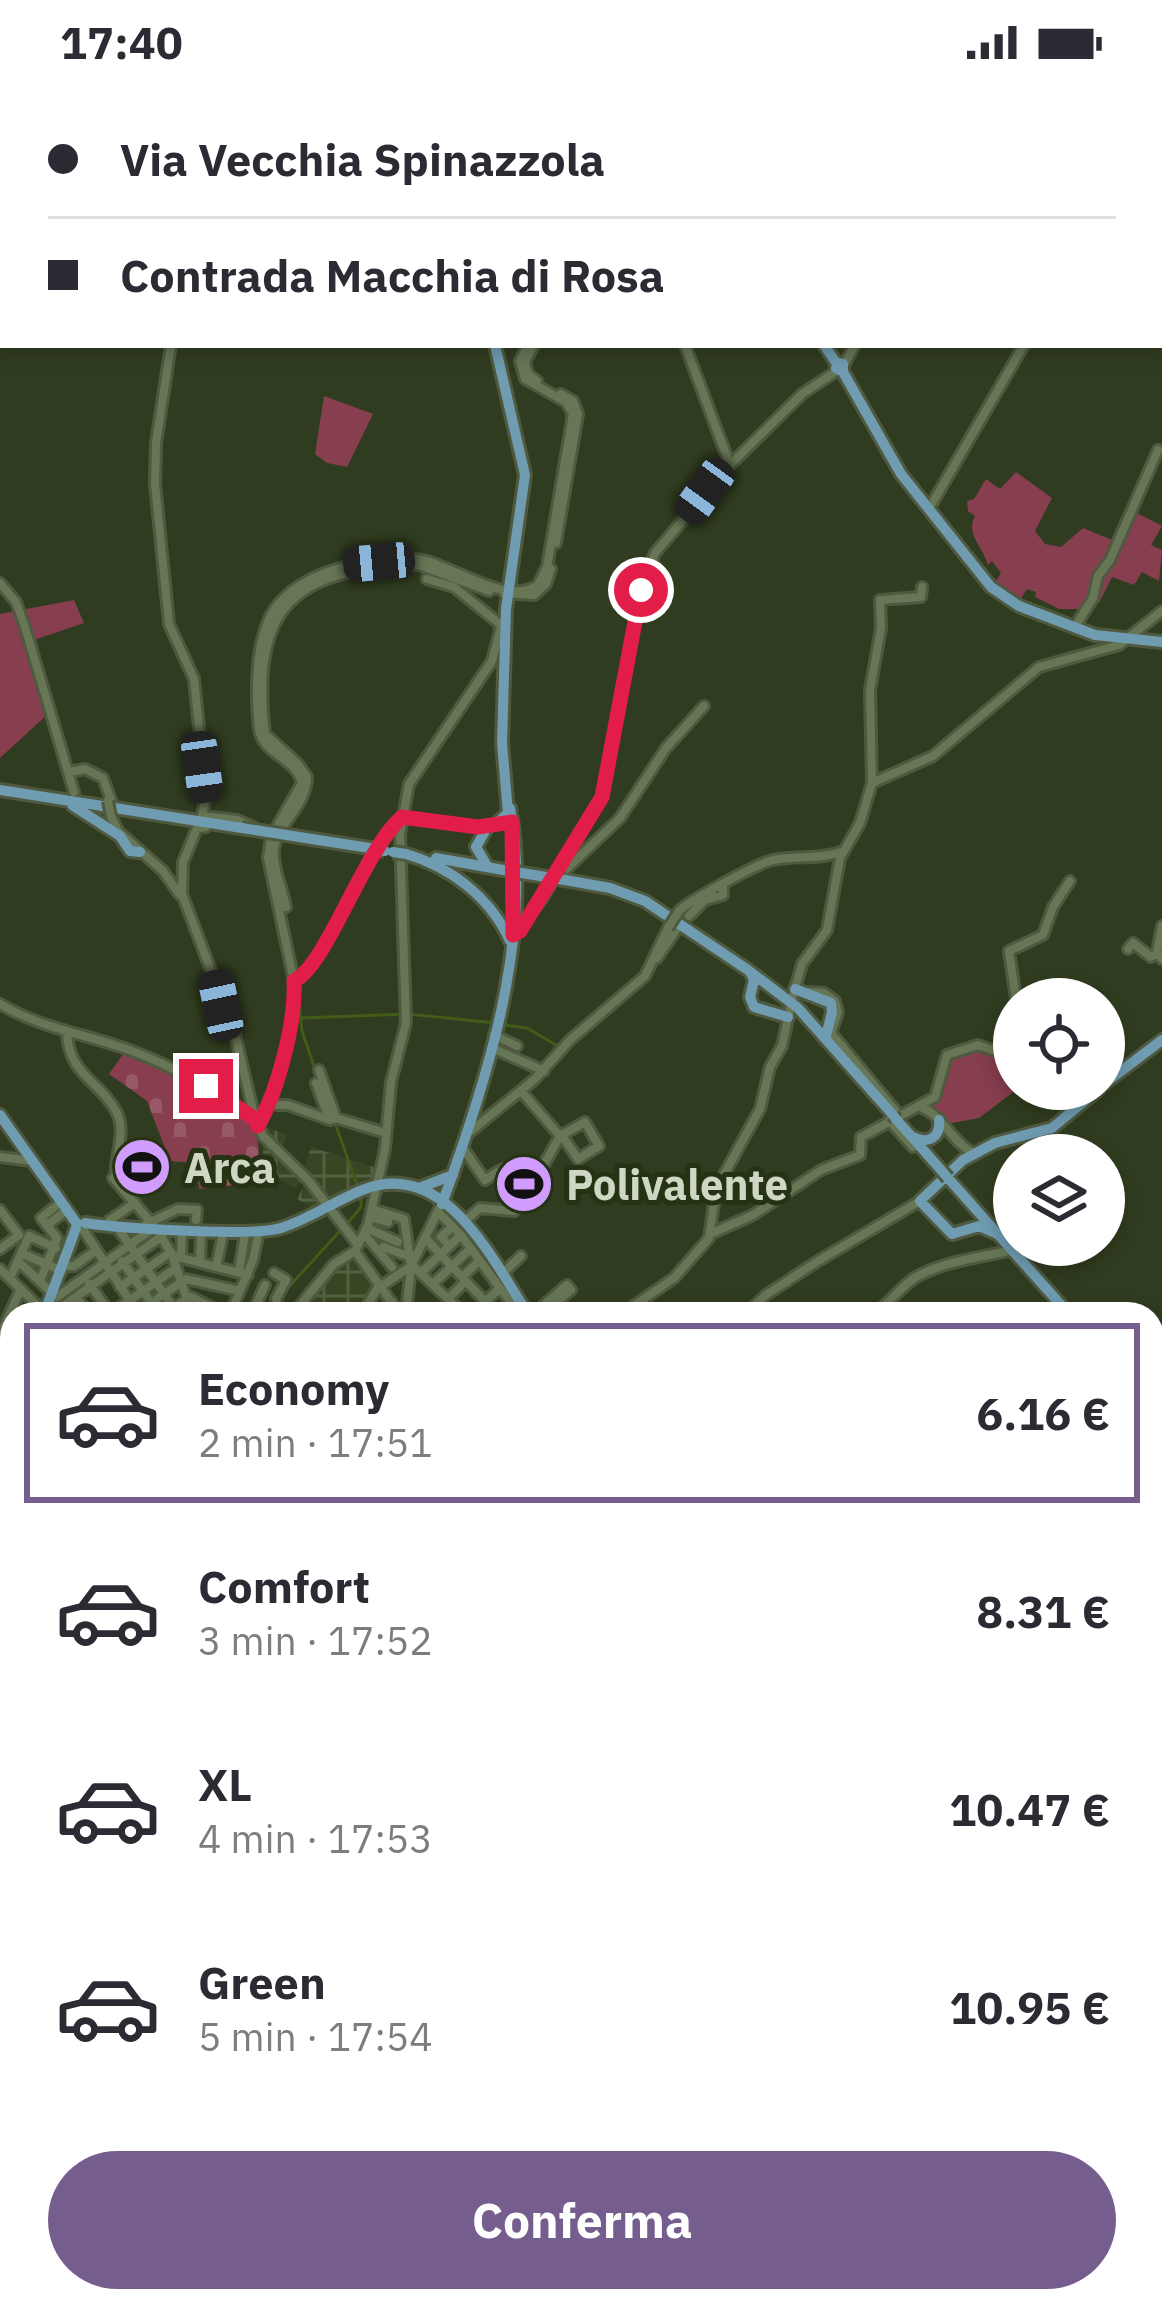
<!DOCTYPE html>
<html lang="it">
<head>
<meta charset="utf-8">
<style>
	:root { --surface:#fff; --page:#f2f2f3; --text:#2b2b33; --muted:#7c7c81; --line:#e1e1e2; --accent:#755e8e }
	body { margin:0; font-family:"IBM Plex Sans",sans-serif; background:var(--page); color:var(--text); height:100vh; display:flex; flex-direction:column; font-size:45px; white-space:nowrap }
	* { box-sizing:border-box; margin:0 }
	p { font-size:39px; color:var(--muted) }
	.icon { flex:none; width:66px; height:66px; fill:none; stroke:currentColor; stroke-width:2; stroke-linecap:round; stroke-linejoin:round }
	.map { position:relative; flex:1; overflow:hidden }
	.side { position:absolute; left:0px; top:1218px; width:1164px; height:1011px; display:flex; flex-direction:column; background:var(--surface); border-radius:36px 36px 0 0; box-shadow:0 6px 18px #0003 }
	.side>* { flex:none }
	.hud { position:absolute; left:0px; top:0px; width:1164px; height:264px; box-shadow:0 6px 18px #0003; display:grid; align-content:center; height:264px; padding:0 48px; background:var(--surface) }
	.tools { position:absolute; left:993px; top:894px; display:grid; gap:24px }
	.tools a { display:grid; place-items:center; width:132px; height:132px; border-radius:50%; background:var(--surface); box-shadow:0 6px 18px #0003; font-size:60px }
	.end { position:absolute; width:54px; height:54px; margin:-27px; border:15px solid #e11d48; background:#fff; box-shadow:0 0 0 6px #fff }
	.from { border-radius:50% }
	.car { position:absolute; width:36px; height:72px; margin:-36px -18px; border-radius:15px; box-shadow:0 0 9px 3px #0007; background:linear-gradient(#222 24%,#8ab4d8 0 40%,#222 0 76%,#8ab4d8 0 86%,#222 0) }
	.hud b { display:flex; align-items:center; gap:42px; height:114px; font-size:45px }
	.hud b+b { border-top:3px solid var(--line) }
	.hud i { width:30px; height:30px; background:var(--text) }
	ul { padding:21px 0 0; list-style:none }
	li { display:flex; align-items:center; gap:36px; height:180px; margin:0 24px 18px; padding:0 24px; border:6px solid transparent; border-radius:0px }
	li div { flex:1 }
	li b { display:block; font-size:45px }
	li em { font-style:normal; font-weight:700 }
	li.on { border-color:var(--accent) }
	li>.icon { width:108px; height:108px; stroke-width:1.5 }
	.cta { display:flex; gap:24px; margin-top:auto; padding:24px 48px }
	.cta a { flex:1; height:138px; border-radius:72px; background:var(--accent); color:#fff; font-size:48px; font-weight:700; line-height:138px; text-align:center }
	.status { display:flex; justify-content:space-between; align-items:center; height:84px; padding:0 60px; background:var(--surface); direction:ltr }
	.status svg { height:33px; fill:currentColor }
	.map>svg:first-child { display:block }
	.industrial { fill:url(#industrial-grid) }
	.green { fill:#873e4f }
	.cemetery { fill:url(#cemetery-stones) }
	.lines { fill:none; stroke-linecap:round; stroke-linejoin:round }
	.stream { stroke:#425b17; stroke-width:3 }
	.minor-casing { stroke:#4f593f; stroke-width:14 }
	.major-casing { stroke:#4f593f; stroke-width:16 }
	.minor { stroke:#677655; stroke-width:8 }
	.major { stroke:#6f9cb1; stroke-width:10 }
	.minor-bridge-casing { stroke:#4f593f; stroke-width:14; stroke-linecap:butt }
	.major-bridge-casing { stroke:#4f593f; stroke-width:16; stroke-linecap:butt }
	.minor-bridge { stroke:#677655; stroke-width:8 }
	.major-bridge { stroke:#6f9cb1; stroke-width:10 }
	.route { stroke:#e11d48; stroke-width:15 }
	.labels { text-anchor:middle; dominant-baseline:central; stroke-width:10; stroke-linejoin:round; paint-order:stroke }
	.poi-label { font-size:42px; font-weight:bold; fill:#ced6c4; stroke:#263214; text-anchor:start }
</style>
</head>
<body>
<div class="status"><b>17:40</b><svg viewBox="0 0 49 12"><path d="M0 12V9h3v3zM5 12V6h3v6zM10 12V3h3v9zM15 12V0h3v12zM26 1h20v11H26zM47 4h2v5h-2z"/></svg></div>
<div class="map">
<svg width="1162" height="2227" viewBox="0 0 1162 2227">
	<defs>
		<pattern id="industrial-grid" width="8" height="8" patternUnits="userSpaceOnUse" patternTransform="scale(3)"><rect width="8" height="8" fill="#384723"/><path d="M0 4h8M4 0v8" fill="none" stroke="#546141"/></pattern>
		<pattern id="cemetery-stones" width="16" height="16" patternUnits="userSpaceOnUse" patternTransform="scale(3)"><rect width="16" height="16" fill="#873e4f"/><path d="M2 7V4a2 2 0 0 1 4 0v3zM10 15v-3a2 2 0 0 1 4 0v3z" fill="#975967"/></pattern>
	</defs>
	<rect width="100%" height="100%" fill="#303c1f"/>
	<path class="industrial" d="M262,1043l25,7 -6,19 22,19 8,-25 66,21 -3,17 -58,25 -19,-11 7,-14 -5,-3 -3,6 -32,-17z
		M354,1171l24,30 -11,19 -7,-5 -9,12 -21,-7 -3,10 -30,-2 38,-45z"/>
	<path class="green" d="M324,312l49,18 -26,53 -20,-4 -12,-9z
		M1016,388l36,26 -17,33 10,13 16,3 22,-19 34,14 14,-32 31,16 -11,19 11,5 -3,31 -17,-9 -8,13 -22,-8 -13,26 -8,-3 -9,9h-23l-24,-12 1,-5 -9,-3 -9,14 -28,-22h6l5,-8 -9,-12 -4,4c-5,-18 -23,-31 -13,-49l-7,-5 -1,-10 7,-2 12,-20 14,10z
		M74,516l10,23 -59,20 24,70 -49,45v-144z
		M975,962l20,3 15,9 6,32 -37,28 -32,6 -14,-18 14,-50z"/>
	<path class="cemetery" d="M126,966c34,16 99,40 123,68 13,14 9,47 10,65l-60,6 -2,-26 -27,-2 -23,-60 -38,-27z"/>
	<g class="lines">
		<path class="stream" d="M284,824l5,32
			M298,907l4,40 17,50
			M301,934l107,-4 87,9
			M505,941l22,3 34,20
			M335,1039l23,64
			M347,1140l14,-17v-10
			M286,1206l54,-59
			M695,2217l3,10"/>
		<g class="minor-casing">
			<path id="minor" d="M161,0v3
				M1033,3l4,-3
				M0,93l3,3
				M1161,179h1
				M171,261l-15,98 -1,41 14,140 25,55 12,115 -4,22 35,4 16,7
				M534,261l-9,17 3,12 9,7
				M685,261l45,120
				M844,281l11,-20
				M929,425l95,-164
				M556,459l22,-129 -5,-13 -12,-7
				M407,481h12l70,26
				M427,495l27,8 47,38
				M0,499l16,19 9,25 49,165
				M504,509l30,2 12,-11 5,-15
				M1074,544l19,-30 5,-22 12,-16 48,-110
				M69,688l16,-3 18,9 9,25
				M872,699l-2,-93 11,-62 -1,-28 41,-3 1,-10
				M111,732l7,15 45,40 17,24
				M402,733l77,10
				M206,743l-9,1 -14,34 -1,32 53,140 20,85
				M558,793l62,-59 46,-70 38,-42
				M286,823c-3,-18 -14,-40 -12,-58 4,-26 33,-44 33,-72l-9,-13 -33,-30c-12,-108 13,-159 127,-168
				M679,827c10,-10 79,-48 94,-51 23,-5 45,0 68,-8
				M689,832l16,-16 18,-5v-9
				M1162,842l-5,27 5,6
				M515,850l28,-37 59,-100 39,-207 14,-37 75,-88 72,-71 36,-24
				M1128,865l5,-6 18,14 6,-4
				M657,874l19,-28
				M294,897l-26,-123 3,-21 31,-54c-6,-26 -40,-28 -43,-55 -4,-33 -4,-89 15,-118 27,-40 97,-54 142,-51 34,3 90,49 122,26l9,-18 26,-153 -7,-12 -41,-23 -5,-18 8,-16
				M810,908l14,1 11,8 3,11 -7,21 68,82
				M792,915l10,-35 25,-34 13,-72 20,-35 12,-40 61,-27 106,-89 80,-22 43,-34
				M1016,915l-7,-48 34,-16 10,-28 17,-26
				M0,920c42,25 87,30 132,47 44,16 85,42 123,68
				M67,949c2,43 33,47 50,80 10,21 -4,46 -1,67
				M494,951l23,11
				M492,964l52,23
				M319,986l17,48 50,15
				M316,999l12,33
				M521,1007l39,45 25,-14 14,24 -21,13 -15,-22
				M277,1021h11l42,15 6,-2
				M921,1023c22,9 31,35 52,46
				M889,1036l24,27
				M258,1042c19,-36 39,-105 36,-145 34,-17 68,-130 108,-164
				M258,1042l5,10 45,44 50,65
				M471,1047l64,-52 35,-39 75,-64 23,-48
				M463,1064l22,32c18,-13 31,-20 51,-6l-22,37 -34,-3 -15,13
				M0,1073l32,4
				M541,1086l19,-34
				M113,1094l41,48
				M0,1126l19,25 -19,14
				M438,1128l23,23 58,79
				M370,1133l18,5
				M113,1139l-3,-3 25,-17
				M146,1140l32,-15 19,1 -1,10
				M47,1141l20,-15
				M117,1143l61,87
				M366,1144l32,14
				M84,1147l54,82
				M364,1150l28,33
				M710,1150l43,-19 68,-45 39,-15 1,-18 74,-40 12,-42 31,-10 28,10 8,-10
				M161,1152l11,19 20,59
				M425,1154l72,76
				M450,1162l-9,-9 11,-10
				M383,1163l25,9
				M355,1167l45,63
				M21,1169l41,18
				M174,1172l74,19
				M181,1173l1,-24
				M18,1177l34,32
				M122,1177l37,53
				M200,1178l1,-29
				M66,1182h8l21,-15
				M413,1182l51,48
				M216,1183l7,-33
				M0,1185l46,45
				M239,1188l6,-38
				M274,1189l12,7 -10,19 4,15
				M421,1189l40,-38
				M503,1189l18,-17
				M462,1193l17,-16
				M10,1194l19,-42 27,12
				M40,1197l17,-43 -16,-20 20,-16
				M89,1200l22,30
				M433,1200l37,-35
				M120,1203l51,-35
				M57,1213l95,-68
				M76,1213l13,17
				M449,1214l17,-17
				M63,1222l99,-70
				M110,1230l66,-46
				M135,1230l51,-35 54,12
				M162,1230l29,-17 35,17
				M230,1230l23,-54 6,-29
				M252,1230l13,-29
				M293,1230l41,-50 21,-13 13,-26 17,-76 6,-67 15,-59 -6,-189 9,-50 83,-123 10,-38
				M362,1230l15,-25 34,-23 -7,-47 -32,-10
				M375,1230l17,-12
				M406,1230l5,-48 28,-57
				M472,1230l26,-24
				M534,1230l33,-29 4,5 -18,15 -6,-3
				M622,1230l52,-36 35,-40 7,-49 44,-80 10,-42 12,-21 9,-41
				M746,1230l20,-19 52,-34 102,-60
				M873,1230c17,-10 27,-27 43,-37 29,-16 61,-19 92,-26
				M0,1251l21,-46
				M0,1290l12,-26
				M0,1340l12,5
				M12,1375c-7,13 -9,29 0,42
				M0,1454l12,14
				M0,1476l12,1
				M1,1498l11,20
				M0,1504l12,-25
				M1152,1505l10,-8
				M0,1538l12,-7
				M0,1555l11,11
				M1,1576l11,20
				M0,1601l12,21
				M0,1632l12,-7
				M2,1649l-2,-3 12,-3
				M0,1652l10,27 -10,34
				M1152,1691l10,2
				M0,1771l12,1
				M0,1812l12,11
				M0,1832l10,-11
				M0,1880l12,-9
				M0,1907l12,10
				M0,1939l12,-14
				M0,1946l12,10
				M0,1986l12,10
				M0,2021l12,15
				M0,2055l12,10
				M0,2154l5,-21 7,-1
				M0,2215l12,-1
				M149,2217l17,6
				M369,2217l8,10
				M452,2217l14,10
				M956,2217l12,10
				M969,2217l5,10
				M1111,2217l16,10
				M265,2227l3,-10
				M466,2227l8,-10"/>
		</g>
		<g class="major-casing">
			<path id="major" d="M627,0l3,3
				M542,3v-3
				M495,261l30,130 -19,134 -4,134 6,70 -12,11
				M824,261l13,19
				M843,288l-7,-4 2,-5 5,1v8l58,102 90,113 28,19 76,29 67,7
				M0,706l242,38
				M72,721l48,31 10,15 10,1
				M312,755l64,10
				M406,770c45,13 85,44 104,87
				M436,774l73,13
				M486,780l-10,-17 12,-21
				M565,796l45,8 35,13 103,69 50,38 95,107
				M750,888l4,8 -4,17 4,10 34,10
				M795,905l36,14 1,9 -6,24
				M1104,1000l58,-44
				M0,1031l77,109
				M896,1035l45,51
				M913,1053c15,8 28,0 26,-17
				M948,1094l121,136
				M419,1104l34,-13
				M442,1120c44,-120 92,-267 68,-396
				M85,1139c33,5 169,14 196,5 29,-9 55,-28 84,-39 81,-30 128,72 163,125
				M997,1150l-18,-8 -27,8 -32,-33 43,-41 32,-17 57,-15 47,-39
				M44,1230l32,-86
				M1153,1280v12l9,11
				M0,1325l12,-25
				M1152,1337l10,-8
				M0,1428l12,13
				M0,1576l12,-6
				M0,2220l11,7
				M114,2227l2,-10"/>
		</g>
		<use href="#minor" class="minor"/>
		<use href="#major" class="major"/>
		<g class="minor-bridge-casing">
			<path id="minor-bridge" d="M108,717l3,15
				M668,844l11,-17"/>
		</g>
		<g class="major-bridge-casing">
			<path id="major-bridge" d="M242,744l70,11
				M376,765l9,2
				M393,768l13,2
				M509,787l56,9
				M893,1031l3,4
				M941,1086l7,8"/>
		</g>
		<use href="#minor-bridge" class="minor-bridge"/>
		<use href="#major-bridge" class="major-bridge"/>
	</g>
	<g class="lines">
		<path class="route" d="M206,1002l49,33 3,7c20,-36 38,-104 36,-145 33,-16 69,-130 108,-164l76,10 34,-5 1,113 7,-4 82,-134 39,-207"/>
	</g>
	<defs>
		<g id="stadium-disc" transform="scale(3)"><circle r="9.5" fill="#d09dfe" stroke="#263214"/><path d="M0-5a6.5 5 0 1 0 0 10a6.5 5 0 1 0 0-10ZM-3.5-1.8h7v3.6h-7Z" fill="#111"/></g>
	</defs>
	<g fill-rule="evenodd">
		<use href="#stadium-disc" x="142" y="1083"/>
		<use href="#stadium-disc" x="524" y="1100"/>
	</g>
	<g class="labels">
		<g class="poi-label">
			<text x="184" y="1083">Arca</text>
			<text x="566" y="1100">Polivalente</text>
		</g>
	</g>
</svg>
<div class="tools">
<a><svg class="icon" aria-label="locate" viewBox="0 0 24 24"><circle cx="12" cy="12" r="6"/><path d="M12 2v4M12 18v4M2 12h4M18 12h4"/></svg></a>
<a><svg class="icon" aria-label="layers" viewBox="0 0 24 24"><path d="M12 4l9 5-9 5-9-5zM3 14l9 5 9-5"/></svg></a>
</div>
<i class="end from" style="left:641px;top:506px"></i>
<i class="end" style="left:206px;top:1002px"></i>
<i class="car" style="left:705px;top:407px;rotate:216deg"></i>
<i class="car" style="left:379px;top:478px;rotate:265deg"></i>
<i class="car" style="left:202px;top:683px;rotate:172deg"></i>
<i class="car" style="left:221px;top:921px;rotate:348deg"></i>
<div class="hud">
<b><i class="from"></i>Via Vecchia Spinazzola</b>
<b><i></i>Contrada Macchia di Rosa</b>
</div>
<section class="side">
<ul>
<li class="on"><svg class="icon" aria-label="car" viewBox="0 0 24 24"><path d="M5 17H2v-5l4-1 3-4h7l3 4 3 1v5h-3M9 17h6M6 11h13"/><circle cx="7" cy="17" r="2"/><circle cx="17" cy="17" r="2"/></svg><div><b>Economy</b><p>2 min · 17:51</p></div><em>6.16 €</em></li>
<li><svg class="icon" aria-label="car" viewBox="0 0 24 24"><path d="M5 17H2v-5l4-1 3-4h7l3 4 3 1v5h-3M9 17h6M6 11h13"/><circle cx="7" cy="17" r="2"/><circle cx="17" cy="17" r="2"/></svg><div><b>Comfort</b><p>3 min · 17:52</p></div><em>8.31 €</em></li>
<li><svg class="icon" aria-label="car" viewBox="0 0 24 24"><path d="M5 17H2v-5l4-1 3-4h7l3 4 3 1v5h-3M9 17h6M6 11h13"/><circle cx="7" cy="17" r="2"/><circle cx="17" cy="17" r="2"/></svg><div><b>XL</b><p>4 min · 17:53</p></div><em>10.47 €</em></li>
<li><svg class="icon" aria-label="car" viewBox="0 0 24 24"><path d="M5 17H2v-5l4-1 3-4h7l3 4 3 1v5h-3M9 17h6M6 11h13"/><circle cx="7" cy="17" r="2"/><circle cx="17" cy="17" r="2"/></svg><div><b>Green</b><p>5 min · 17:54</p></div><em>10.95 €</em></li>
</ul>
<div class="cta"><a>Conferma</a></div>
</section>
</div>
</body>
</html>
